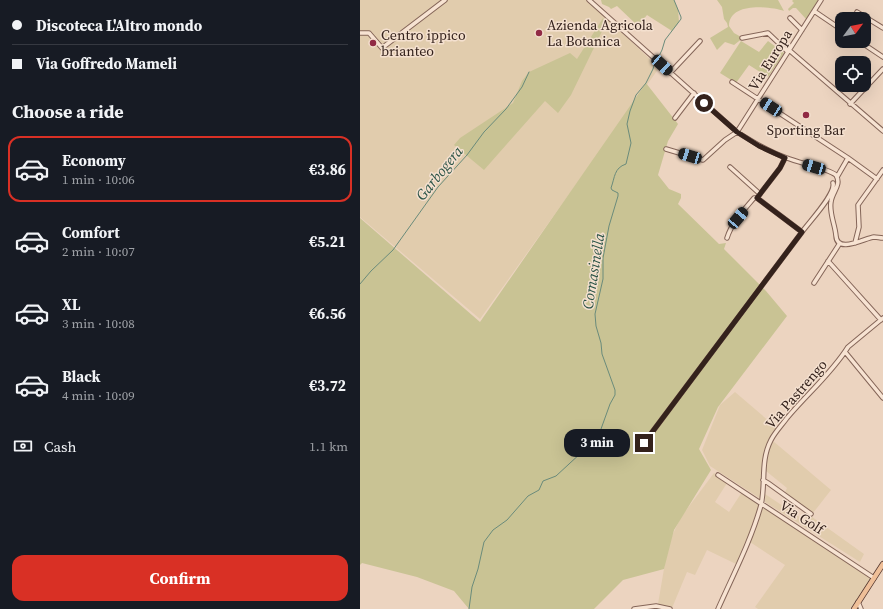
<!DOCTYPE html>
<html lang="en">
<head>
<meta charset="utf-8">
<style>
	:root { --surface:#171b24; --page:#242831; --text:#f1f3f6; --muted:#9ea1a6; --line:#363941; --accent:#d93025 }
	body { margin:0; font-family:"Source Serif 4",serif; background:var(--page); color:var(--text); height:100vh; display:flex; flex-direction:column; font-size:15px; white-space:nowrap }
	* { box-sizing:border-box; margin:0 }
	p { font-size:13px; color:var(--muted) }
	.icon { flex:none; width:22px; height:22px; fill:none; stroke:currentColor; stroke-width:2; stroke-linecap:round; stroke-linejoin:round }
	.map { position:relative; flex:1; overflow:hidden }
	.drawer { display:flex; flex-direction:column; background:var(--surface); width:360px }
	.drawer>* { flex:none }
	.guide { display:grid; align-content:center; height:88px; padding:0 12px; background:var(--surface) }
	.needle { width:26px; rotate:58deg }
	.fabs { position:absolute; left:475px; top:12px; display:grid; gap:8px }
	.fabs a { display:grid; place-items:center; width:36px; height:36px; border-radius:8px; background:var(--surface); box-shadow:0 4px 16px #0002; font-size:20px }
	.end { position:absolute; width:18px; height:18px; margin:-9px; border:5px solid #34221c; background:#fff; box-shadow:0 0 0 2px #fff }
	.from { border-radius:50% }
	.bubble { position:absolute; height:28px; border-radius:12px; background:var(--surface); box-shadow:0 4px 16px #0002; font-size:13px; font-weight:700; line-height:28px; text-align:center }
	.car { position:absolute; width:12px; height:24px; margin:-12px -6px; border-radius:5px; box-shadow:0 0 3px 1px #0007; background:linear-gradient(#222 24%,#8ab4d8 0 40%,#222 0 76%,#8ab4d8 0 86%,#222 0) }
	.guide b { display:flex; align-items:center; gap:14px; height:38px; font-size:15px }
	.guide b+b { border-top:1px solid var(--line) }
	.guide i { width:10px; height:10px; background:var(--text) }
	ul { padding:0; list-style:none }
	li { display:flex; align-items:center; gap:12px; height:66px; margin:0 8px 6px; padding:0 4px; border:2px solid transparent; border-radius:12px }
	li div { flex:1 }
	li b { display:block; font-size:15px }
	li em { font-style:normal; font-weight:700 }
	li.selected { border-color:var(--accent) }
	li>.icon { width:36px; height:36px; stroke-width:1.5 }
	h2 { padding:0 12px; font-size:18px; line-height:48px }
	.pay { display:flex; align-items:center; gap:10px; height:44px; padding:0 12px; font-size:15px }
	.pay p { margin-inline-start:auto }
	.cta { display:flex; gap:8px; margin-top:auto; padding:8px 12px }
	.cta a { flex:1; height:46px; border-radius:12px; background:var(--accent); color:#fff; font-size:16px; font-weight:700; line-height:46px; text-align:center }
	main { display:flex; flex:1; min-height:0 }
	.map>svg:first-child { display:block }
	.farmland { fill:#e1ccad }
	.green { fill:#c9c394 }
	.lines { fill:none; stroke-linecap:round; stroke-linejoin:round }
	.stream { stroke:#6a8b7b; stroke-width:1 }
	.minor-casing { stroke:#846558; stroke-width:5.5 }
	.major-casing { stroke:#52352d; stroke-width:6 }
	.minor { stroke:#f7e3d2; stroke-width:3.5 }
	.major { stroke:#efbf98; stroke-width:4.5 }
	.route { stroke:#34221c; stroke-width:5 }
	.poi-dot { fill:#912a44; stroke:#f4e0cf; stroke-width:1.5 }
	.labels { text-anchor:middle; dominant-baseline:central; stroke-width:3; stroke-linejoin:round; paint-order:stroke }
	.poi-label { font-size:14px; fill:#34221c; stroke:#f4e0cf; text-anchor:start }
	.street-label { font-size:14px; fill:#34221c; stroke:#f4e0cf }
	.water-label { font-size:15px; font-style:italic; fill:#2c5447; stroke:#f4e0cf }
</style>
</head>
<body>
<main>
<section class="drawer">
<div class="guide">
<b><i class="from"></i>Discoteca L'Altro mondo</b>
<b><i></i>Via Goffredo Mameli</b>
</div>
<h2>Choose a ride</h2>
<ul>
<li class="selected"><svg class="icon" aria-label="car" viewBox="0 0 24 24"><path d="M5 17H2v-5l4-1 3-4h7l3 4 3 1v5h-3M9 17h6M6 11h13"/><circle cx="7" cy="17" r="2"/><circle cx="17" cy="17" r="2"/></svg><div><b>Economy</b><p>1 min · 10:06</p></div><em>€3.86</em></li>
<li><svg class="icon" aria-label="car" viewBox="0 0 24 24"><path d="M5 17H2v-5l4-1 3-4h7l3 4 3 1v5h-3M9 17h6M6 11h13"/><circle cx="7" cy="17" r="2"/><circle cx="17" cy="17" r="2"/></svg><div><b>Comfort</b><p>2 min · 10:07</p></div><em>€5.21</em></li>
<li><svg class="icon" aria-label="car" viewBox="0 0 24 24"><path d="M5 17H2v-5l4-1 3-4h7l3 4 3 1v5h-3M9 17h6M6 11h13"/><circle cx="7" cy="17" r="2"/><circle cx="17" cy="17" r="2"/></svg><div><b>XL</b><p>3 min · 10:08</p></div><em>€6.56</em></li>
<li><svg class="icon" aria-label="car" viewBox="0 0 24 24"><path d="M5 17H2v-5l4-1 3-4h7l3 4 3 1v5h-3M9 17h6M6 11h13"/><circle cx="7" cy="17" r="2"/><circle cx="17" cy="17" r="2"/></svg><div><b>Black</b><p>4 min · 10:09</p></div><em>€3.72</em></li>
</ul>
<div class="pay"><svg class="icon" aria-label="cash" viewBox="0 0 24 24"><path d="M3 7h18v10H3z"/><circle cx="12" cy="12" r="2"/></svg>Cash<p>1.1 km</p></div>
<div class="cta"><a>Confirm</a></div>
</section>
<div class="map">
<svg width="523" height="609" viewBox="0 0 523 609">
	<rect width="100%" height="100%" fill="#ecd4c0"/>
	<path class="farmland" d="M0,0h228l71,68 -179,251 -120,-102z
		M375,392l42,36 -8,11 -4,11 -4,29v20l-51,-33 -8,-16 18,-45z
		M413,441l58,49 -18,23 -28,-21 2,-4 -21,-17 2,-20z
		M354,473l13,10 -12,19 14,10 13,-20 17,13 -12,35 -11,24 -29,-14 -12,25 -8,-3 -15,36 -14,-4 7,-41 7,-27 9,-19z
		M405,494l39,26 4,-6 56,40 -4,8 -95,-60z
		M402,506l109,72 -21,31h-92l-3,-2 30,-42 -35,-23z"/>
	<path class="green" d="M241,0h73l4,9 1,13 -7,9 -25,-16 -9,11 -21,-20 -6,3 -2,-2 -7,-3z
		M357,0h61l6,11c-15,-5 -55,-9 -55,15l5,7 9,5 -9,7 -9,-3 -8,8 -7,-12 18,-11 -1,-4 -3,-4 -2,-12z
		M433,0h25l-12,19 -10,-11h-3l-4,3 -1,-2 6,-6 -2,-2z
		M243,18l3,5 -35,72 -13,18 -13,-12 -61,69 -30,-25 6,-7 53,-35 9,-22 7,-9 41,-19 7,6z
		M381,41l18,11 9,-11 16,12 -16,24 -19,-12 -13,18 -16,-10z
		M286,83l32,41 -10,17 -10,34 11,14 12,5v4l-3,6 41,40 7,-1 -2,6 42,42 21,25 -69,91 -19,42 12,21 -37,60 -10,39 -41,11 -29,29h-125l-15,-18 -37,-14 -55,-14 -2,2v-347l120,104z"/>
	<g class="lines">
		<path class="stream" d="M298,58l4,-8 3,-10 16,-21v-2l-7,-17
			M0,284l11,-13 22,-21 45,-63 29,-32 17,-23 22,-23 16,-22 7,-15
			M109,609l3,-22 6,-18 6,-27 9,-12 14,-10 21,-24 11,-6 4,-9 13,-5 39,-36 6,-11 9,-25 5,-9v-5l-13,-36 -1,-11 -5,-17 -1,-12 8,-35v-21l6,-32 9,-30v-3l-6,-3 -1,-2c4,-11 3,-20 15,-24l5,-21 -4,-19 3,-13 6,-16 10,-12 7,-14 2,-7"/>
		<g class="minor-casing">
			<path id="minor" d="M229,0l148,132c16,10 32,20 50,26 12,5 40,10 49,17 6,10 -4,17 -5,27 -2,11 4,22 5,34 1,18 29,2 38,1 3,0 6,1 9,1
				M454,11l28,19
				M497,12l26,16
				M430,18l12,12
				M0,33h9l13,15 63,-48
				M382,38l26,-5 20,19
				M499,41l24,16
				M429,50l94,81
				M310,73l30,-32
				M372,82l116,76 29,21
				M490,104l33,-35
				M315,118l19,-25
				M306,149l37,11 22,-20 12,-8 84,-132
				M370,167l30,27
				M477,177l11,-19
				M397,198l45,34
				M367,238c5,-16 17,-28 27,-40h3l23,-30 5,-10
				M495,243l4,-16 -1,-22 25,-35
				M468,261l53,59
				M454,283l26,-40
				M486,353l37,45
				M284,443l158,-211c7,-10 34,-38 31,-49
				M358,475l156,103
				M403,480l5,3 43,31
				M498,602l3,7
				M274,609l22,-3 14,3
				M358,609c15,-34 33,-68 43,-104 5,-21 -1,-44 10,-65 4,-8 11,-15 16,-22 20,-24 45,-45 61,-71l35,-29"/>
		</g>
		<g class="major-casing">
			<path id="major" d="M494,609l29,-45"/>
		</g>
		<use href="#minor" class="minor"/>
		<use href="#major" class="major"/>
	</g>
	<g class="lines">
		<path class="route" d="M284,443l158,-211 -45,-34 23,-30 5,-10 -26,-12 -22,-14 -33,-29"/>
	</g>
	<g class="poi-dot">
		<circle cx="179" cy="33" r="4"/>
		<circle cx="13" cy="43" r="4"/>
		<circle cx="446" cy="115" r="4"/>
	</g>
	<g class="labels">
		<g class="poi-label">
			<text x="187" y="25">Azienda Agricola<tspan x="187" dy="16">La Botanica</tspan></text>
			<text x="21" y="35">Centro ippico<tspan x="21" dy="16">brianteo</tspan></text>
			<text x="446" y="130" text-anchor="middle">Sporting Bar</text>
		</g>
		<g class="street-label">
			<text transform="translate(410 60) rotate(-58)">Via Europa</text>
			<text transform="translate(436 394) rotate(-49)">Via Pastrengo</text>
			<text transform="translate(442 517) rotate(33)">Via Golf</text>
		</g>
		<g class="water-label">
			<text transform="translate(79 173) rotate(-51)">Garbogera</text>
			<text transform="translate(233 271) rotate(-81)">Comasinella</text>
		</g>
	</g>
</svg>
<div class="fabs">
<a><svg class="needle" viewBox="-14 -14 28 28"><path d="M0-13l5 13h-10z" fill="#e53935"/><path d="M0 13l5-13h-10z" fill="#9ea1a6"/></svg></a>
<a><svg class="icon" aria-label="locate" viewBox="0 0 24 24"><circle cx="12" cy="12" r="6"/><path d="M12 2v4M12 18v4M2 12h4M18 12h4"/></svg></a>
</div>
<i class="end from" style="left:344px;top:103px"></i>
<i class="end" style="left:284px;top:443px"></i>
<div class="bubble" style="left:204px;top:429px;width:66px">3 min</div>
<i class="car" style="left:302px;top:65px;rotate:132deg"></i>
<i class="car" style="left:411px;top:107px;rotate:303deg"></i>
<i class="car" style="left:330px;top:156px;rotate:287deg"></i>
<i class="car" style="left:454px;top:167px;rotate:286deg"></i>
<i class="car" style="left:378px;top:218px;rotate:40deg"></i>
</div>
</main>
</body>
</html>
